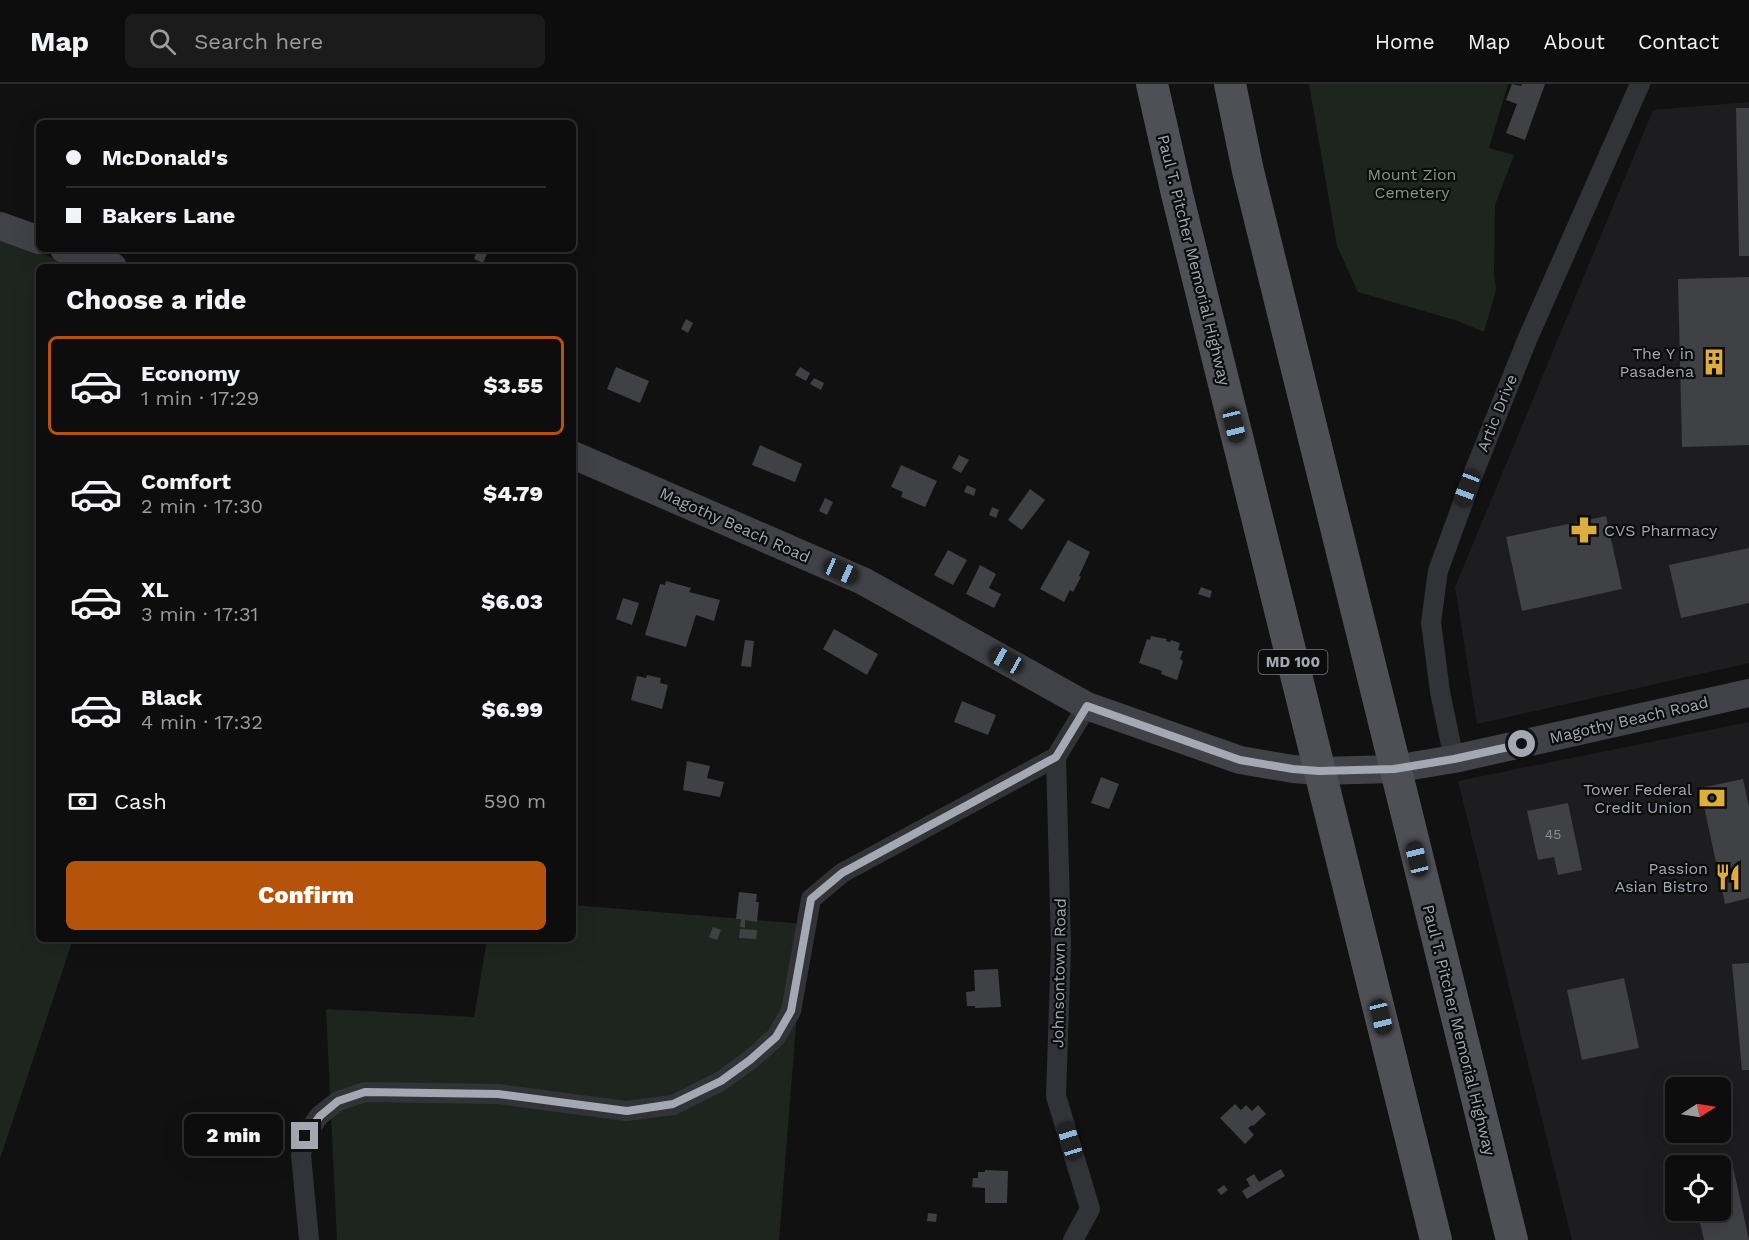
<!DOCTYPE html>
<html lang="en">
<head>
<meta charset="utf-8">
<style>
	:root { --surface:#0d0d0e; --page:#1b1b1c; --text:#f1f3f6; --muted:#9a9c9e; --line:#2d2d2e; --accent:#b45309 }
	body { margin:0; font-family:"Work Sans",sans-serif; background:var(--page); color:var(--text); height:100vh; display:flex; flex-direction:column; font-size:22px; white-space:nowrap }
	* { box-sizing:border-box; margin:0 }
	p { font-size:20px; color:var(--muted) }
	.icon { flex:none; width:33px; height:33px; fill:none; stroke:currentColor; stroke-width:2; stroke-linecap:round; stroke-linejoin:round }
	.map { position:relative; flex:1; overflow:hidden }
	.sheet { position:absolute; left:36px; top:180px; width:540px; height:678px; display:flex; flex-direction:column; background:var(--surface); border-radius:9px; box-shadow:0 6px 24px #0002,0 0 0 2px var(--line) }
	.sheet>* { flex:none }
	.top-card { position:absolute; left:36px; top:36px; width:540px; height:132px; border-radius:9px; box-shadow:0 6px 24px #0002,0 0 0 2px var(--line); display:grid; align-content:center; height:132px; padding:0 30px; background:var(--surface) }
	.needle { width:39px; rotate:78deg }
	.buttons { position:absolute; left:1665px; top:993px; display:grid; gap:12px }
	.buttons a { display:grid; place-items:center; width:66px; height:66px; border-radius:9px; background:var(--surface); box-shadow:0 6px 24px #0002,0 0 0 2px var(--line); font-size:30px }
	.end { position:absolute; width:27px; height:27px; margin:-14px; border:8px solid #a4a8b2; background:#111; box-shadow:0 0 0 3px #111 }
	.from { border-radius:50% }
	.bubble { position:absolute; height:42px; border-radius:9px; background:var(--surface); box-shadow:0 6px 24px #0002,0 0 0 2px var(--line); font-size:20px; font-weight:800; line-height:42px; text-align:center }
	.car { position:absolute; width:18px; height:36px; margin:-18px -9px; border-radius:8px; box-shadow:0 0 4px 2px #0007; background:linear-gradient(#222 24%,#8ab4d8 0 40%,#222 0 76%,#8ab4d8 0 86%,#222 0) }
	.top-card b { display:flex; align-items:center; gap:21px; height:57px; font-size:22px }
	.top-card b+b { border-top:2px solid var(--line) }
	.top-card i { width:15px; height:15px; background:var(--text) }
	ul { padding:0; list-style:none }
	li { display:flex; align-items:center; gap:18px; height:99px; margin:0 12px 9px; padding:0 18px; border:3px solid transparent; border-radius:9px }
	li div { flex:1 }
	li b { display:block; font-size:22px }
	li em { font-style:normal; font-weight:800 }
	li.current { border-color:var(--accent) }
	li>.icon { width:54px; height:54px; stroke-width:1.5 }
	h2 { padding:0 30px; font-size:27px; line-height:72px }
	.pay { display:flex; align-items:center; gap:15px; height:66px; padding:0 30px; font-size:22px }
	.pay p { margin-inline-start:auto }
	.cta { display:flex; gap:12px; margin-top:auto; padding:12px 30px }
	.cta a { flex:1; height:69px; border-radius:9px; background:var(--accent); color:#fff; font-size:24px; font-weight:800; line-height:69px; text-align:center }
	header { display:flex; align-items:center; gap:36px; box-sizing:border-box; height:84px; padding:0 30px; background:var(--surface); border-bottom:2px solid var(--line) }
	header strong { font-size:28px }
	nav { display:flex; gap:33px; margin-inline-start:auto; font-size:21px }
	.search { width:420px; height:54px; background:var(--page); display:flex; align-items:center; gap:15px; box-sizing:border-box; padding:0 21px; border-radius:9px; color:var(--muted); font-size:22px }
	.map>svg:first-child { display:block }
	.built { fill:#1d1d1f; fill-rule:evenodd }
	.green { fill:#1e251f }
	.building { fill:#404145 }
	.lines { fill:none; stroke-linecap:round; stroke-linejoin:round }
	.street { stroke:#323337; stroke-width:20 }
	.secondary { stroke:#414247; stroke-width:28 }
	.primary { stroke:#4f5056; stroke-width:32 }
	.route { stroke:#a4a8b2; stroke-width:8 }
	.labels { text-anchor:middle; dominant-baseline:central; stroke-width:4.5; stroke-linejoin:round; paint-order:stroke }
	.number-label { font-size:14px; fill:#8b8e97 }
	.shield { fill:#0c0c0d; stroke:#767980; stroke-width:1.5 }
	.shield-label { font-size:15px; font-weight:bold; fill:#a4a8b2 }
	.park-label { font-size:16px; fill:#7c9b7f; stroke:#0c0c0d }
	.street-label { font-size:16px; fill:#a4a8b2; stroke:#0c0c0d }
	.poi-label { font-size:16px; fill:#a4a8b2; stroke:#0c0c0d; text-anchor:end }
</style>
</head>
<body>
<header>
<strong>Map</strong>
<div class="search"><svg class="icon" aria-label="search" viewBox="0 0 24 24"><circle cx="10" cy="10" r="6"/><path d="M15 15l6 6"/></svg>Search here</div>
<nav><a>Home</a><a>Map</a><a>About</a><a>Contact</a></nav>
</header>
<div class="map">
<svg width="1749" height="1156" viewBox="0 0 1749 1156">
	<rect width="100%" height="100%" fill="#111112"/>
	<path class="built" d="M1749,18v561l-272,61 -22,-137 198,-477z
		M1749,638v518h-177l-114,-459zM1676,1004h44v44h-44zM1676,1082h44v44h-44z"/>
	<path class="green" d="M1309,0h199l-19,64 25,7 -19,50 -1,68 2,17 -12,42 -26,-11 -100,-29 -21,-46z
		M0,154l77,29h-38v672h34l-73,220z
		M573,821l231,19 -25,316h-442l-11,-231 148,8 13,-78h86z"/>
	<path class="building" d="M1512,0l9,2 1,-2h23l-20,56 -19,-7 11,-29 -11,-4z
		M1736,24h13v148h-10z
		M478,165h11l-6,14 -9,-4z
		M1749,193v168l-67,2 -4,-168z
		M686,235l7,4 -5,10 -7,-4z
		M616,283l33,14 -9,22 -33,-14z
		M800,283l10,6 -4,8 -11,-6z
		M814,294l10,5 -3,7 -11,-6z
		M760,361l42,19 -7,18 -43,-17z
		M959,371l10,5 -8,13 -9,-5z
		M901,381l36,16 -12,26 -24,-10 2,-5 -12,-5z
		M967,401l9,4 -2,7 -10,-4z
		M1030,405l15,11 -23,30 -14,-10z
		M825,414l8,4 -6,13 -8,-4z
		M992,423l7,3 -3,8 -7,-3z
		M1606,432l16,73 -100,22 -16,-74z
		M1068,456l22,12 -11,24 2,1 -8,15 -3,-2 -6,12 -24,-13z
		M1749,464v55l-68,15 -12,-53z
		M948,466l19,10 -14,25 -19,-10z
		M980,481l16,9 -7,14 12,6 -7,14 -28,-14z
		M666,497l25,7 -2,4 31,8 -6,21 -18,-6 -10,32 -41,-12 15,-51 5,1z
		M1201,503l11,4 -2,7 -12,-4z
		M623,514l16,5 -7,22 -16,-6z
		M834,545l44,25 -11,21 -44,-26z
		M1151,552l16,3 -1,2 4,1 1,-2 9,3 -2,7 5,1 -3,8 3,2 -6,19 -16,-6 1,-3 -23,-8 8,-24 3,1z
		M745,556l9,1 -3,26 -10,-1z
		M647,591l14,3 -1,5 8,2 -6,24 -31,-9 6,-24 9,2z
		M962,617l34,14 -8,20 -34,-13z
		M687,677l23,5 -3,12 17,4 -4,15 -37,-7z
		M1101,693l18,7 -10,25 -18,-6z
		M1743,695l6,28v91l-24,6 -25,-116z
		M1568,719l14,67 -24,5 -4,-18 -16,3 -11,-49z
		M739,808l18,2 -1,8h3l-2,20 -12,-2v8l-5,-1 1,-8h-5z
		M713,843l8,3 -4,10 -8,-3z
		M740,845l17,1 -1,9 -17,-1z
		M1749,879v107h-7l-10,-106z
		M998,885l3,38 -26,1v-2h-8l-1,-14 9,-1 -1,-21z
		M1624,894l15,70 -57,12 -15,-70z
		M1235,1020l6,6 5,-5 6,6 6,-6 8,9 -13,12 -1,-1 -4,3 6,7 -9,9 -25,-26z
		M1733,1083l16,73h-45l-7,-30h23v-40z
		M1281,1085l4,7 -38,23 -5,-8 8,-5 -4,-7 8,-5 5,8z
		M985,1086l23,1 -1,32h-22v-15l-13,-1 1,-9h5v-6h7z
		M1224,1101l4,5 -7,5 -4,-5z
		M928,1129l9,1 -1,8 -9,-1z"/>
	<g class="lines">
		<path class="street" d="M1454,675l-14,-67 -9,-70 7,-51 36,-99 53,-132 113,-256
			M309,1156l-8,-85 4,-19 14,-20 19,-15 27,-9 133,2 128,17 47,-6 48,-24 29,-21 26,-23 15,-26 20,-112 31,-26 214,-116
			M1073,1156l17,-31 -34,-113 5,-149 -5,-190 31,-51"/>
		<path class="secondary" d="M0,142l39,14
			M64,165l49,18
			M573,371l290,126 224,125 153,54 53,9 26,2 75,-2 60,-10 295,-66"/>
		<path class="primary" d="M1152,0l25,110 259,1046
			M1230,0l18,87 264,1069"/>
	</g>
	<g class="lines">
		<path class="route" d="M305,1052l15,-20 18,-15 27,-9 133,2 129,17 46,-7 48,-23 29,-21 26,-23 15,-26 20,-112 31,-26 214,-116 31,-51 153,54 53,9 26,2 75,-2 60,-10 68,-15"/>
	</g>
	<defs>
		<g id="building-bare" transform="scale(2.07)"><path d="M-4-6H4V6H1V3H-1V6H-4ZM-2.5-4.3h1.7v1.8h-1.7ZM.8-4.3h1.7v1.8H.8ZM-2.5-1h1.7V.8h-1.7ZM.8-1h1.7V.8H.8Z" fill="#dfad3c" stroke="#0c0c0d" stroke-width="2.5" paint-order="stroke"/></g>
		<g id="pharmacy-bare" transform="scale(2.07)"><path d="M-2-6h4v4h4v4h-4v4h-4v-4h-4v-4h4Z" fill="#dfad3c" stroke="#0c0c0d" stroke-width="2.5" paint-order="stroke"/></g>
		<g id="bank-bare" transform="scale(2.07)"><path d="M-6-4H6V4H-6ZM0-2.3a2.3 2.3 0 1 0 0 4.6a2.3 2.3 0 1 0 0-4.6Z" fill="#dfad3c" stroke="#0c0c0d" stroke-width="2.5" paint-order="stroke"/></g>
		<g id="restaurant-bare" transform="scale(2.07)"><path d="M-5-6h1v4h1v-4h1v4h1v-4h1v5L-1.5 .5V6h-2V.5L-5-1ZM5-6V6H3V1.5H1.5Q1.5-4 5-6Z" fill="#dfad3c" stroke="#0c0c0d" stroke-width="2.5" paint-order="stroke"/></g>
	</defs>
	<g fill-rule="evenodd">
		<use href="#building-bare" x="1714" y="278"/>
		<use href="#pharmacy-bare" x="1584" y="446"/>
		<use href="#bank-bare" x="1712" y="714"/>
		<use href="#restaurant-bare" x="1728" y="793"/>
	</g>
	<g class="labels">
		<g class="number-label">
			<text x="1553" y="750">45</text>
		</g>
		<rect class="shield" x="1258.5" y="566" width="69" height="24" rx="4.5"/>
		<g class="shield-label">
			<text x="1293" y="578">MD 100</text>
		</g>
		<g class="park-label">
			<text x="1412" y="90">Mount Zion<tspan x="1412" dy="18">Cemetery</tspan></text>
		</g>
		<g class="street-label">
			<text transform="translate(1194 176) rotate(76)">Paul T. Pitcher Memorial Highway</text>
			<text transform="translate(1497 329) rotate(-68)">Artic Drive</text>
			<text transform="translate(735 441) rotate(24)">Magothy Beach Road</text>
			<text transform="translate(1629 636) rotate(-13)">Magothy Beach Road</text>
			<text transform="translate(1059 889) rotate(-89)">Johnsontown Road</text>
			<text transform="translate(1459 946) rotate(76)">Paul T. Pitcher Memorial Highway</text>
		</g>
		<g class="poi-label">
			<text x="1694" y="269">The Y in<tspan x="1694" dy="18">Pasadena</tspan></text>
			<text x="1604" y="446" text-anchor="start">CVS Pharmacy</text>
			<text x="1692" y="705">Tower Federal<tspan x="1692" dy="18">Credit Union</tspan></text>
			<text x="1708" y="784">Passion<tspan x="1708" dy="18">Asian Bistro</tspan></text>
		</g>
	</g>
</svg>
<div class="buttons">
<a><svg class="needle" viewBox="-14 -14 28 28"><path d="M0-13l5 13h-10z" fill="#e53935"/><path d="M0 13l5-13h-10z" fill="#9a9c9e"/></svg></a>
<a><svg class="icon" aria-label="locate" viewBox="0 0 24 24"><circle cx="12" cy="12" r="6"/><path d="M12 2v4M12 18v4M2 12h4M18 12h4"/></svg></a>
</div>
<i class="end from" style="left:1522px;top:660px"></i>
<i class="end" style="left:305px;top:1052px"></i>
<div class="bubble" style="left:184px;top:1030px;width:99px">2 min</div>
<i class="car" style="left:1234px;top:341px;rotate:166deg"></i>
<i class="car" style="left:1467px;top:404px;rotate:201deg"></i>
<i class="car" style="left:841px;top:487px;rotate:114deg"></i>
<i class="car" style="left:1006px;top:576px;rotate:299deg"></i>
<i class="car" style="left:1417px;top:775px;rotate:346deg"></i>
<i class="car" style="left:1381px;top:933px;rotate:166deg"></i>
<i class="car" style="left:1070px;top:1057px;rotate:343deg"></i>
<div class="top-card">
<b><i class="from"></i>McDonald's</b>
<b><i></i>Bakers Lane</b>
</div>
<section class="sheet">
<h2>Choose a ride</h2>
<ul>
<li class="current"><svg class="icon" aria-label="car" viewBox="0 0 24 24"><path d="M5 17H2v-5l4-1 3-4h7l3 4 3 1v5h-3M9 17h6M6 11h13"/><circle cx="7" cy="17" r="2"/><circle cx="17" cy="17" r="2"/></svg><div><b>Economy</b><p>1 min · 17:29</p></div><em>$3.55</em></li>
<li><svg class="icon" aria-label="car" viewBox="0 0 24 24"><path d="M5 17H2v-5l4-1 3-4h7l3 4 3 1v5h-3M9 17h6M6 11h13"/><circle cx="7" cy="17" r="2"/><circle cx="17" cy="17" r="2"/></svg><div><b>Comfort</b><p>2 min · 17:30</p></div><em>$4.79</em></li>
<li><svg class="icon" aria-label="car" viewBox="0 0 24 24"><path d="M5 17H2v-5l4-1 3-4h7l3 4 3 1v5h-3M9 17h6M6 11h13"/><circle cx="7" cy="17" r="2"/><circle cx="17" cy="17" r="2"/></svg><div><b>XL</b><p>3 min · 17:31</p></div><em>$6.03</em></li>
<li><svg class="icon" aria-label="car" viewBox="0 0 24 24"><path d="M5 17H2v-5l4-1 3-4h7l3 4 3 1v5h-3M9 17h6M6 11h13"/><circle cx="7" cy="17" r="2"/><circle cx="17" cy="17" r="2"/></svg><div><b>Black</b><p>4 min · 17:32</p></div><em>$6.99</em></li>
</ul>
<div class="pay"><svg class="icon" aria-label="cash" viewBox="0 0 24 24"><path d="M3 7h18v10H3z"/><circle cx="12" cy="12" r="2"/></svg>Cash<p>590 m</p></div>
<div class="cta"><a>Confirm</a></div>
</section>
</div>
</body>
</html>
